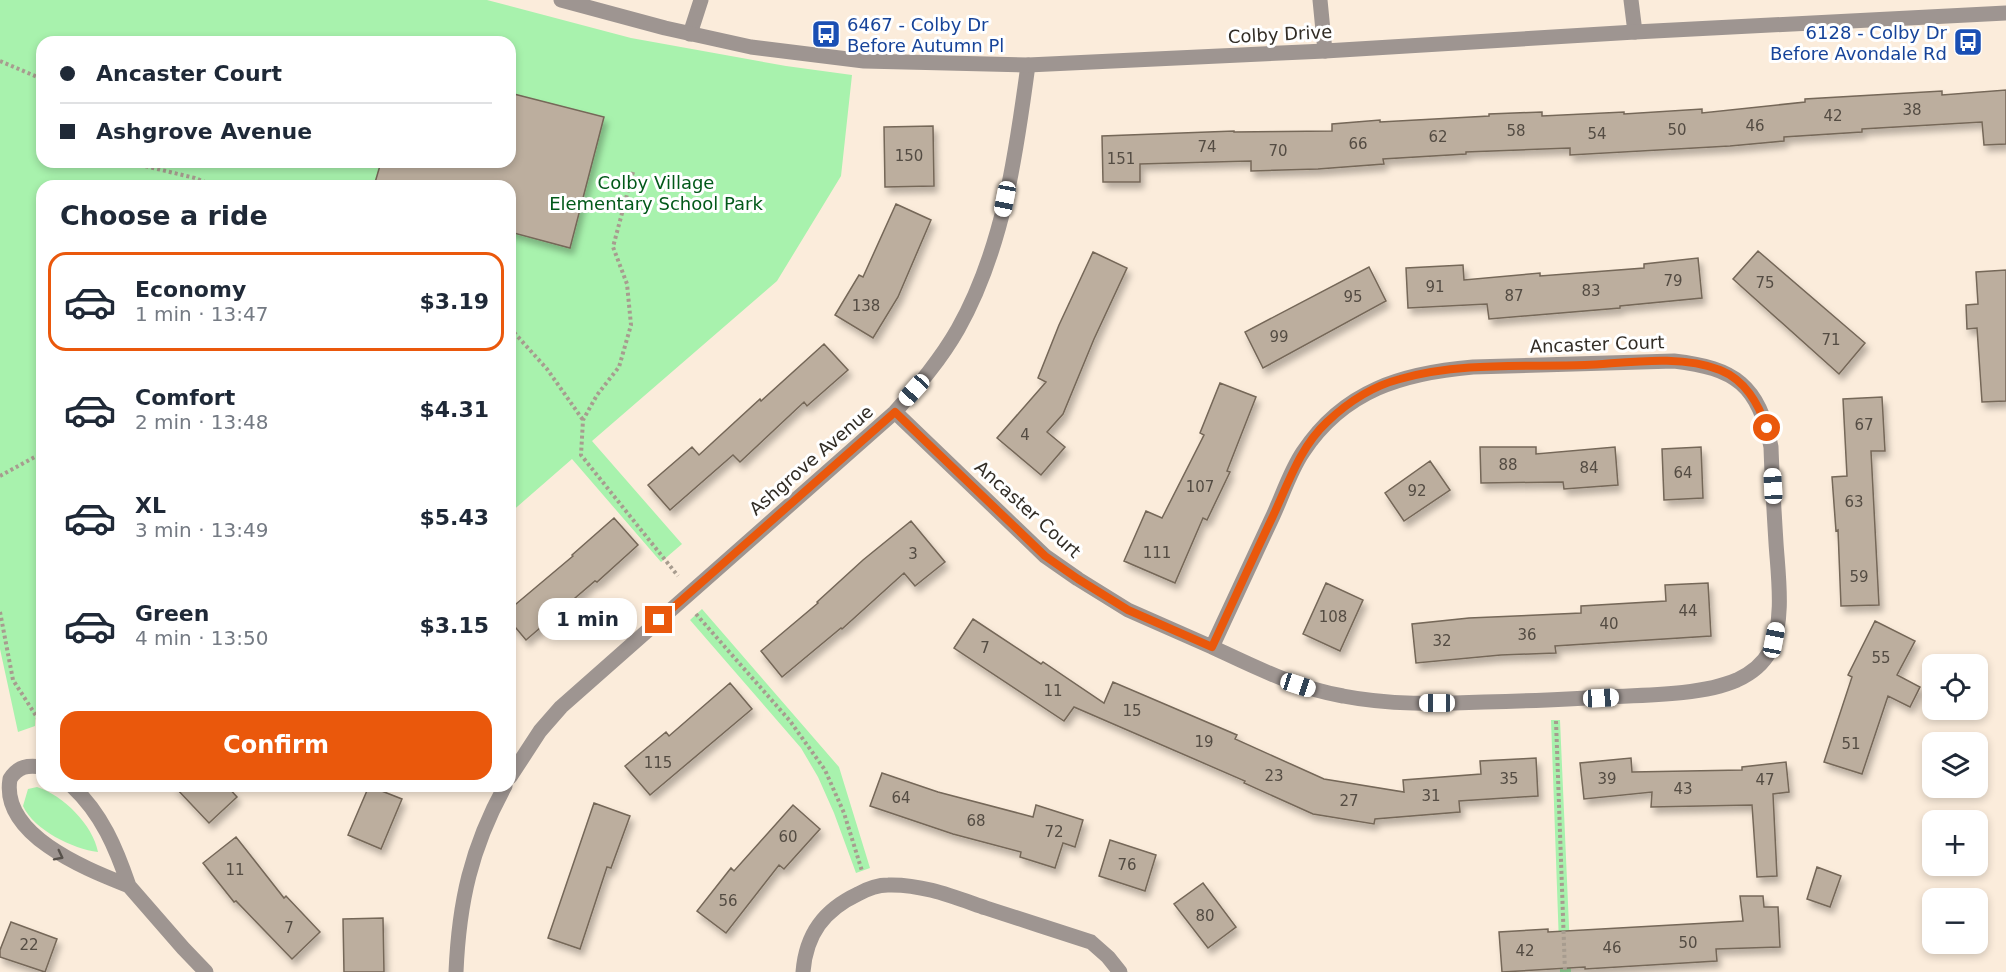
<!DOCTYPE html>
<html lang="en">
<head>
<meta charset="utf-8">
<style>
	:root { --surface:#fff; --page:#f2f2f3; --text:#1f2937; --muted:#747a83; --line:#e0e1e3; --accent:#ea580c }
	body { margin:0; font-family:"DejaVu Sans",sans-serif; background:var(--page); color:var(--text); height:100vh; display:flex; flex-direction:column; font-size:22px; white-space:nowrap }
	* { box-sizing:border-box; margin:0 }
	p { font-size:20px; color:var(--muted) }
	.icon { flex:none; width:33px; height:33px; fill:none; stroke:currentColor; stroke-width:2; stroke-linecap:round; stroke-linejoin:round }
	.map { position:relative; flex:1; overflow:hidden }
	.side { position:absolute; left:36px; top:180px; width:480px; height:612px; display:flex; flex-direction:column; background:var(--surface); border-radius:18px; box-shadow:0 3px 9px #0003 }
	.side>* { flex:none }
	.guide { position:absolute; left:36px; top:36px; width:480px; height:132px; border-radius:18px; box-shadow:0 3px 9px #0003; display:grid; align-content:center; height:132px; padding:0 24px; background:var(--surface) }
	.controls { position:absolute; left:1922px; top:654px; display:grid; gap:12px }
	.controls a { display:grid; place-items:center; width:66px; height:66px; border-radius:12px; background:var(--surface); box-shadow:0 3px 9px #0003; font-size:30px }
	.end { position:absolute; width:27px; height:27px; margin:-14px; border:8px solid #ea580c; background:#fff; box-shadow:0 0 0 3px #fff }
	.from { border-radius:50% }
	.bubble { position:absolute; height:42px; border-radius:18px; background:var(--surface); box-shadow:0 3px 9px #0003; font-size:20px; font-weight:700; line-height:42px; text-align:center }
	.car { position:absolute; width:18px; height:36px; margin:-18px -9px; border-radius:8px; box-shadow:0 0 4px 2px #0007; background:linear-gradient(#fff 24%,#345 0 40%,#fff 0 76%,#345 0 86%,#fff 0) }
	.guide b { display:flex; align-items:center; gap:21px; height:57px; font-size:22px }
	.guide b+b { border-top:2px solid var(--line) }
	.guide i { width:15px; height:15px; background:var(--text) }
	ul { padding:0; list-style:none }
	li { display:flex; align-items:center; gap:18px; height:99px; margin:0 12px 9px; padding:0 12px; border:3px solid transparent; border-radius:18px }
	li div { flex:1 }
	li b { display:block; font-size:22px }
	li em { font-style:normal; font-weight:700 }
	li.selected { border-color:var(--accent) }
	li>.icon { width:54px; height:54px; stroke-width:1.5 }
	h2 { padding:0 24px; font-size:27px; line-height:72px }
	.primary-button { display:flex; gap:12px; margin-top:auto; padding:12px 24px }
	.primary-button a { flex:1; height:69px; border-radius:18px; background:var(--accent); color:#fff; font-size:24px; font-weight:700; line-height:69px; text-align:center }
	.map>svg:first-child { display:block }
	.green { fill:#a8f2ad; fill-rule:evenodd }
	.building { fill:#bcae9e; stroke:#756758; stroke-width:1.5; filter:url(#shadow) }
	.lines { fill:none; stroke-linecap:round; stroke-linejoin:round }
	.path { stroke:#a79c8f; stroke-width:4; stroke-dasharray:3 3; stroke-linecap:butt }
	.minor { stroke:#9e9591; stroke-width:15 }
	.tertiary { stroke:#9e9591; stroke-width:15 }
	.oneway { stroke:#57514b }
	.route { stroke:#ea580c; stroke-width:8 }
	.labels { text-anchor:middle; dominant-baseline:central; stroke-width:6; stroke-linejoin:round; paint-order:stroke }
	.number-label { font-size:15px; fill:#544c43 }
	.transit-label { font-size:18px; fill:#164399; stroke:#fff; text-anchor:start }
	.street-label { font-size:18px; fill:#312c25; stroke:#fff }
	.park-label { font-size:18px; fill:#025919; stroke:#fff }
</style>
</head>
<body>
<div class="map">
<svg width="2006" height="972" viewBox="0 0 2006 972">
	<defs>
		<filter id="shadow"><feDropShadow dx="3.5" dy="6" stdDeviation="3" flood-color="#0004"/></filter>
	</defs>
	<rect width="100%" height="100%" fill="#fbecdb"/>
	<path class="green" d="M0,0h487l144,38 155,28 66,9 -11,101 -64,105 -185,160 90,103 -21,18 -89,-103 -62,54v-327h-468v417l-7,123 -17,6 -18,-83zM42,42h468v120h-468z
		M702,609l137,158 31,101 -14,5 -22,-60 -16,-36 -17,-29 -111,-128z
		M1551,720h9l11,252h-11z
		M37,787c26,8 56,38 61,65 -25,-3 -64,-22 -75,-46l5,-17z"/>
	<path class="building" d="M2006,90v54l-22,1 -2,-23 -120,7v3l-78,5v4l-54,5 -160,9v-7l-104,4v2l-83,5 1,5 -66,5 -67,2v-10l-111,3v18h-37l-1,-46 132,-5v1l98,-1v-7l48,-4v2l109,-6v-2l53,-2v4l82,-4v2l78,-5v4l103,-11v-3l137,-8v4z
		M510,93l94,24 -34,131 -60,-16v-46h-136l7,-24h129z
		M933,126l1,60 -49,1 -1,-60z
		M896,204l35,16 -33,77 -25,41 -38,-23 24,-40 4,2z
		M1758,251l107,92 -26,31 -106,-95z
		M1093,252l34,16 -33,71 -31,75 -16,18 18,15 -24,28 -44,-37 49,-56 -8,-4 21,-53z
		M1698,258l4,40 -82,8v2l-131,11 -2,-15 -79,4 -2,-40 57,-3 1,15 76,-7v3l104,-8v-4z
		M1369,267l17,34 -123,67 -18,-36z
		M2006,270v131l-24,1 -5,-74 -10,1 -1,-24 12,-1 -2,-32z
		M824,344l24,26 -41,36 -3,-4 -64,60 -7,-7 -63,55 -22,-25 44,-38 7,8 61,-56 1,2z
		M1220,383l36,14 -29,74 3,1 -23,48 -4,-2 -28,65 -51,-22 22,-50 16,7 42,-83 -4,-2z
		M1882,397l3,54h-14l8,154 -38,1 -3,-76 -2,1 -4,-54 15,-1 -4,-77z
		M1480,447h56v7l79,-7 3,38 -54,4 -1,-7 -82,1z
		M1701,447l2,51 -39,2 -2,-51z
		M1430,461l20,29 -46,31 -19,-28z
		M614,518l24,27 -41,37 -2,-1 -69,59 -16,-19v-12l63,-53 -1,-1z
		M911,521l34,41 -30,24 -11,-13 -62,56 -1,-1 -59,49 -21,-26 57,-48 -1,-1 46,-42z
		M1326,583l37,17 -23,51 -37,-17z
		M1708,583l3,53 -156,10 1,7 -55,2 -85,8 -4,-39 57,-6 112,-5v-7l85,-5 -1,-16z
		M973,619l68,45 2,-2 61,41 9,-21 124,53 -2,4 89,40 80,13 -1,-12 78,-6 -1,-13 56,-3 2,38 -79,5 1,11 -85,7 -1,5 -61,-10 -69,-31 1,-2 -171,-74 -10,14 -110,-73z
		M1875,621l40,20 -18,34 23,12 -10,20 -22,-11 -26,78 -38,-12 28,-85 -4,-2z
		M730,683l22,26 -102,86 -25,-29 41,-34 3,4z
		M1631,758l1,14 110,-2v-3l44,-5 3,30 -16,2 4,82 -20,1 -5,-72 -101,2 1,-15 -68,7 -4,-36z
		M882,773l56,19 95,25 3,-12 47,15 -8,27 -12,-4 -8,25 -35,-11 1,-5 -68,-18 -83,-28z
		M174,786h53l10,11 -28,26z
		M369,786l33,13 -21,50 -33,-14z
		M594,803l36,13 -19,52 -4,-1 -27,82 -32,-11z
		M793,805l27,24 -36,40 -5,-4 -53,68 -29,-22 34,-43 3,3z
		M236,837l48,61 2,-2 34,36 -28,27 -56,-58 -2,1 -31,-39z
		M1110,840l46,15 -11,36 -46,-15z
		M1817,867l24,9 -11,31 -23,-8z
		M1203,883l33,44 -28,21 -34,-44z
		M1740,896h23l1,11h14l2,40 -64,2 1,12 -132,8v-2l-83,5 -3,-40 49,-3v3l195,-11z
		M383,918l1,54h-40l-1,-53z
		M11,922l46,17 -12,33 -45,-15v-7z"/>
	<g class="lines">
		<path class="path" d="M0,61l42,18
			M128,162l67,16 20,8
			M633,172l-20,75 14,37 4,41 -12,42 -22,28 -14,25 -2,35 97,121
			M510,328l37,41 36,51
			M0,476l42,-23
			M0,612l13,68 29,45
			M696,614l94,107 35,49 19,43 18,58
			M1556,721l9,251"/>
		<path class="minor" d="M1320,0l5,51
			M1631,0l4,32
			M690,34l11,-34
			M1674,361c61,7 85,24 97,86 1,32 3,64 5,96 2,31 9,79 -6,108 -7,13 -20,23 -33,29 -37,16 -96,15 -135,17 -40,3 -79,4 -118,5 -47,2 -95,3 -141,-6 -47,-8 -88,-29 -131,-49 20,-43 40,-86 60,-129 10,-21 18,-47 31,-66 41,-62 100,-79 170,-85z
			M895,412l150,144 33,23 50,31 84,37
			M42,767c-14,-2 -24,-1 -32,12 -10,58 82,92 119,107 -13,-38 -27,-72 -57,-100
			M510,777l30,-46 21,-24 334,-295c23,-26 46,-53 63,-83 45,-80 58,-174 70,-264
			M129,886l54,62 23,24
			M456,972c3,-70 15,-124 49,-186
			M803,972c3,-38 21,-62 55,-78 9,-5 20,-9 30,-9 35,-1 66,12 98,23 35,11 70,23 105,34l17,15 12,15"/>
		<path class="tertiary" d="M561,0l104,28 86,19 113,14 164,4 297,-14 310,-19 371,-19"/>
	</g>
	<defs><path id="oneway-chevron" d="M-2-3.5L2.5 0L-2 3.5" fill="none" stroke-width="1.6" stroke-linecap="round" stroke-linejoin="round" transform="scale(1.5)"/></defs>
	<use class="oneway" href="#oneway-chevron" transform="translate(59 856) rotate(27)"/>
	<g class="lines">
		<path class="route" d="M659,620l236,-208 150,144 33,23 50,31 84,37c20,-43 40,-87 61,-131 15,-32 27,-69 54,-94 20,-19 46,-36 73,-43 60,-17 123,-12 185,-14 41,-2 95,-11 135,5 25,10 38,33 47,58"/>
	</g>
	<defs>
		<g id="bus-square" transform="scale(1.5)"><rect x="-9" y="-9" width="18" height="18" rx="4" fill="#1a4fb4" stroke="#fff"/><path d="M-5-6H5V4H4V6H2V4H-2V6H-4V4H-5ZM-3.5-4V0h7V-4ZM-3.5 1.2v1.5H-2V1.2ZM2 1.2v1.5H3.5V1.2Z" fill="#fff"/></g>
	</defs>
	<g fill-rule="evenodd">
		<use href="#bus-square" x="826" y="34"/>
		<use href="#bus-square" x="1968" y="42"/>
	</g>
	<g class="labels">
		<g class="number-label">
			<text x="1912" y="110">38</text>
			<text x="1833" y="116">42</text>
			<text x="1755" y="126">46</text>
			<text x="1677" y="130">50</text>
			<text x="1516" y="131">58</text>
			<text x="1597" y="134">54</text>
			<text x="1438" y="137">62</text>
			<text x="1358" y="144">66</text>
			<text x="1207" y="147">74</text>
			<text x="1278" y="151">70</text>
			<text x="909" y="156">150</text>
			<text x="1121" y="159">151</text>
			<text x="1673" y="281">79</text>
			<text x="1765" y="283">75</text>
			<text x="1435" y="287">91</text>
			<text x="1591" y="291">83</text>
			<text x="1514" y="296">87</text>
			<text x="1353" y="297">95</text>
			<text x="866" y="306">138</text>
			<text x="1279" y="337">99</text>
			<text x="1831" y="340">71</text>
			<text x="1864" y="425">67</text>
			<text x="1025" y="435">4</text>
			<text x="1508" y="465">88</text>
			<text x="1589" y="468">84</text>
			<text x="1683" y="473">64</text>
			<text x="1200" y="487">107</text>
			<text x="1417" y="491">92</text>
			<text x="1854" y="502">63</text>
			<text x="1157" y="553">111</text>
			<text x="913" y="554">3</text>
			<text x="1859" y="577">59</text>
			<text x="1688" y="611">44</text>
			<text x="1333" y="617">108</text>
			<text x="1609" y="624">40</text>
			<text x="1527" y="635">36</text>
			<text x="1442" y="641">32</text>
			<text x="985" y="648">7</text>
			<text x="1881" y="658">55</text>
			<text x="1053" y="691">11</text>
			<text x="1132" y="711">15</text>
			<text x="1204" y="742">19</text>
			<text x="1851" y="744">51</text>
			<text x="658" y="763">115</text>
			<text x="1274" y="776">23</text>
			<text x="1509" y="779">35</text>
			<text x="1607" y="779">39</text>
			<text x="1765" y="780">47</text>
			<text x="1683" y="789">43</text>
			<text x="1431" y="796">31</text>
			<text x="901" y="798">64</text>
			<text x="1349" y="801">27</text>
			<text x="976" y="821">68</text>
			<text x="1054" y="832">72</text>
			<text x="788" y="837">60</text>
			<text x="1127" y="865">76</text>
			<text x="235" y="870">11</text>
			<text x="728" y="901">56</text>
			<text x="1205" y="916">80</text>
			<text x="289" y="928">7</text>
			<text x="1688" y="943">50</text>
			<text x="29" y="945">22</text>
			<text x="1612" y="948">46</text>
			<text x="1525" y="951">42</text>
		</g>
		<g class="transit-label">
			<text x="847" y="24">6467 - Colby Dr<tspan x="847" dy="21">Before Autumn Pl</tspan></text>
			<text x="1947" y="32" text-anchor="end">6128 - Colby Dr<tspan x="1947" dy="21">Before Avondale Rd</tspan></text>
		</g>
		<g class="street-label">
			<text transform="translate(1280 34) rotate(-3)">Colby Drive</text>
			<text transform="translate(1597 344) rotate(-2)">Ancaster Court</text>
			<text transform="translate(811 460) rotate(-41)">Ashgrove Avenue</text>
			<text transform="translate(1028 509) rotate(42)">Ancaster Court</text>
		</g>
		<g class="park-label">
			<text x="656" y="182">Colby Village<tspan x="656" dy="21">Elementary School Park</tspan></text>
		</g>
	</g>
</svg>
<div class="controls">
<a><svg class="icon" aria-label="locate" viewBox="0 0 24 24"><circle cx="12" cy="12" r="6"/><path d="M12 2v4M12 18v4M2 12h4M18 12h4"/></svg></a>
<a><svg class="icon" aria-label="layers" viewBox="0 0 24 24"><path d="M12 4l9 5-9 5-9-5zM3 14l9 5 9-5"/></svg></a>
<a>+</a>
<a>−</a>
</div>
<i class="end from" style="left:1767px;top:428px"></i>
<i class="end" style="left:659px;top:620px"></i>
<div class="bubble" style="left:538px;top:598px;width:99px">1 min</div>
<i class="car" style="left:1005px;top:199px;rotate:191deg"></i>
<i class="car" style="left:914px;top:390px;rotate:222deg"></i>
<i class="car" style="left:1773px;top:486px;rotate:357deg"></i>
<i class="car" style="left:1774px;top:640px;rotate:11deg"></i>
<i class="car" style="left:1298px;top:685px;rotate:108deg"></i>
<i class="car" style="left:1601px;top:698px;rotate:87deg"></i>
<i class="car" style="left:1437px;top:703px;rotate:270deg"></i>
<div class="guide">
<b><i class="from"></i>Ancaster Court</b>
<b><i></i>Ashgrove Avenue</b>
</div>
<section class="side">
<h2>Choose a ride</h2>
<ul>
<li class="selected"><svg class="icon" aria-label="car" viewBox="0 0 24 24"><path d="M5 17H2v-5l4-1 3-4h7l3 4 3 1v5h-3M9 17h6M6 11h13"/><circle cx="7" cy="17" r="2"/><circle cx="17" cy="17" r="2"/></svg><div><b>Economy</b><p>1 min · 13:47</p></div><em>$3.19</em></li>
<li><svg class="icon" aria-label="car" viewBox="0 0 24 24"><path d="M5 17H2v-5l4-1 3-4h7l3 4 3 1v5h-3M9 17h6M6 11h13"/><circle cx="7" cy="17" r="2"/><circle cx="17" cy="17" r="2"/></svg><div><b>Comfort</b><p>2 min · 13:48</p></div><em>$4.31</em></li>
<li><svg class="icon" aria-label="car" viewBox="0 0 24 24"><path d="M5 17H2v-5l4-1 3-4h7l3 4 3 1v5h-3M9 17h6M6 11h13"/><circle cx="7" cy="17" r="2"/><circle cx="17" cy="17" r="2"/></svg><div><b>XL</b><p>3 min · 13:49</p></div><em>$5.43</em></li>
<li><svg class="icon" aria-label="car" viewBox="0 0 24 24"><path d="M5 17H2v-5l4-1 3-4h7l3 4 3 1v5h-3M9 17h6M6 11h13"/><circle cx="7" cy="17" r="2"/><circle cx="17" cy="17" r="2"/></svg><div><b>Green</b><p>4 min · 13:50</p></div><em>$3.15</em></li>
</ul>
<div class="primary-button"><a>Confirm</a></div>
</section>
</div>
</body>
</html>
